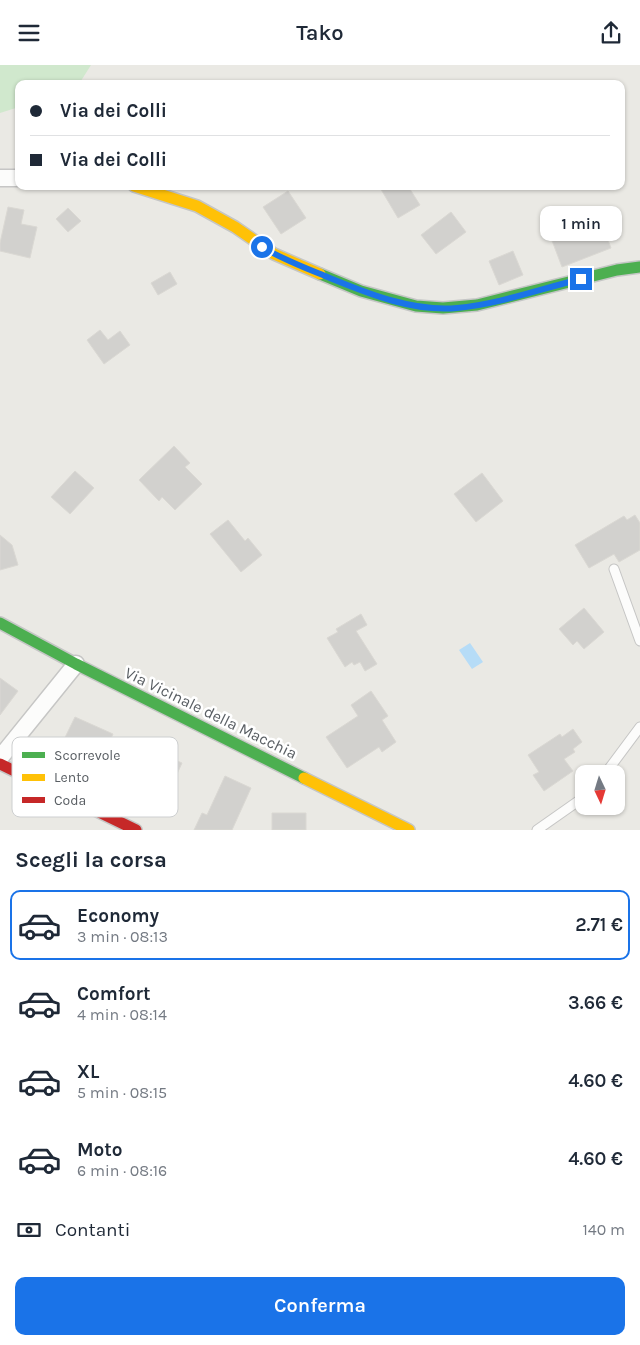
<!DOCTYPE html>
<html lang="it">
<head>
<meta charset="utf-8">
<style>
	:root { --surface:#fff; --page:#f2f2f3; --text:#1f2937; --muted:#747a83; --line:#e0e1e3; --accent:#1a73e8 }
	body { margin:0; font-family:Karla,sans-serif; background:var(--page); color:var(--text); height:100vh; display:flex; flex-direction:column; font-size:19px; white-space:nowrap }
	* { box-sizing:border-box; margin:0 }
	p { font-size:16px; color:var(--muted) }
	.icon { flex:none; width:28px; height:28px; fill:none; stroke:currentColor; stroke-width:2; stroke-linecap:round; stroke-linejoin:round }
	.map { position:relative; height:765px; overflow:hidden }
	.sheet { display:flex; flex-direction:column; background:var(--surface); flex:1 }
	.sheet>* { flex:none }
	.top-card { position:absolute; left:15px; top:15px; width:610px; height:110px; border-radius:10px; box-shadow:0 1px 4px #0004; display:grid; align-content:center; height:110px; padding:0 15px; background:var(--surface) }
	.needle { width:32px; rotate:176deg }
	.controls { position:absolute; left:575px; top:700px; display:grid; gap:10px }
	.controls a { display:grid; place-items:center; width:50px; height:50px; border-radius:10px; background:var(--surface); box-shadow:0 1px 4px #0004; font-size:25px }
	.end { position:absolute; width:22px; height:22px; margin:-11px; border:6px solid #1a73e8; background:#fff; box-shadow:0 0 0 2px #fff }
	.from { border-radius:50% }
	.bubble { position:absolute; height:35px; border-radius:10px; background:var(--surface); box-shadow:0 1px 4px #0004; font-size:16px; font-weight:600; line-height:35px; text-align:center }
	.top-card b { display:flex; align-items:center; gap:18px; height:48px; font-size:19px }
	.top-card b+b { border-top:1px solid var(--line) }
	.top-card i { width:12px; height:12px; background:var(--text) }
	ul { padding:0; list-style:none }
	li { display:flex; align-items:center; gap:15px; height:70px; margin:0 10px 8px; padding:0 5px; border:2px solid transparent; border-radius:10px }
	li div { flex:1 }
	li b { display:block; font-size:19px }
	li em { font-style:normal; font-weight:600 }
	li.selected { border-color:var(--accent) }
	li>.icon { width:45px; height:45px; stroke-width:1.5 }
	h2 { padding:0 15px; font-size:22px; line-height:60px }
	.pay { display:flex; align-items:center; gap:12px; height:55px; padding:0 15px; font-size:19px }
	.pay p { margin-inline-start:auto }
	.primary-button { display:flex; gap:10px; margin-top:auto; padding:10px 15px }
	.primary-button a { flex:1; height:58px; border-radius:10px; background:var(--accent); color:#fff; font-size:20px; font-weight:600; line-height:58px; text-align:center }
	header { display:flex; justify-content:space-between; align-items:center; height:65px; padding:0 15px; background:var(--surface); font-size:22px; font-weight:600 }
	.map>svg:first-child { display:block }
	.green { fill:#d0e8cd }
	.water { fill:#b6dcf7 }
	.building { fill:#d2d1ce; stroke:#dad8d3 }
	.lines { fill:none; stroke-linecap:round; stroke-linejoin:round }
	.lane-casing { stroke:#c6c6c5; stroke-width:11 }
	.street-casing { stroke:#c6c6c5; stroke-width:19 }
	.fast-casing { stroke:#c5c6c5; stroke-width:14 }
	.slow-casing { stroke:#c5c6c5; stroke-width:14 }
	.jam-casing { stroke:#c5c6c5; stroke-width:14 }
	.lane { stroke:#fcfcfb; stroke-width:9 }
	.street { stroke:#fcfcfb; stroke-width:16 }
	.fast { stroke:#4caf50; stroke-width:11 }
	.slow { stroke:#ffc107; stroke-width:11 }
	.jam { stroke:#c62828; stroke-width:11 }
	.route { stroke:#1a73e8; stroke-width:6 }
	.labels { text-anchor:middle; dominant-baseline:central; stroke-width:5; stroke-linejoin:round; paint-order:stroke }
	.street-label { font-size:16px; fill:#595e63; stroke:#fff }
	.key { fill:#fff; stroke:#cdcfd0; stroke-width:1 }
	.key-label { font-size:14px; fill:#595e63 }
</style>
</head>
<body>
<header><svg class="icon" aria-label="menu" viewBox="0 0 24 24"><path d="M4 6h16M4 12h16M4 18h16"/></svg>Tako<svg class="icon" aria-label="share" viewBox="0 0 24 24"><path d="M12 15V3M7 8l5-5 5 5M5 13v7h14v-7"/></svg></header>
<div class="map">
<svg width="640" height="765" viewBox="0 0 640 765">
	<rect width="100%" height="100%" fill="#eae9e4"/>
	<path class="green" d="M0,0h91l-12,19h-60v23l-19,6z"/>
	<path class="water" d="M470,578l13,19 -11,7 -13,-19z"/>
	<path class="building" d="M379,121h29l12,19 -22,13z
		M288,126l18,27 -25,16 -18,-27z
		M8,142l16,3 -3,14 16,3 -7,31 -30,-7v-8z
		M68,143l13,13 -13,11 -12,-13z
		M451,147l15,20 -30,22 -15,-19z
		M600,154l11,29 -49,19 -11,-29z
		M513,186l10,24 -24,10 -10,-24z
		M170,207l7,12 -19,11 -7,-12z
		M100,265l8,10 12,-9 10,14 -26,19 -17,-24z
		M174,381l16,17 -5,4 17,17 -27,26 -13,-13 -3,4 -20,-21z
		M75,406l19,17 -24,26 -19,-17z
		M482,408l21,28 -27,21 -22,-28z
		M635,450l5,8v27l-21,12 -5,-8 -25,14 -14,-23 49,-29 3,4z
		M228,455l17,21 3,-3 14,17 -21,17 -31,-38z
		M0,470l12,10 6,20 -18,5z
		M584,543l20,24 -20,17 -7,-8 -4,4 -14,-16z
		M361,549l6,11 -11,6 21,33 -12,7 -5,-9 -6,3 -2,-3 -7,5 -18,-29 11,-6 -2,-3z
		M0,613l18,13 -18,24z
		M371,626l17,25 -6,4 14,22 -14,10 -3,-5 -32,21 -21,-31 32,-21 -7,-11z
		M75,652l38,17 -18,40 -39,-18z
		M573,664l9,13 -9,7 2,3 -11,7 9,12 -29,20 -11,-16 6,-3 -11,-17 32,-21 2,3z
		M141,680l41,18 -17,37 -40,-18z
		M225,711l26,12 -19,42h-38l8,-17 5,2z
		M272,748h34v17h-34z"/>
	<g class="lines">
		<g class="lane-casing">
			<path id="lane" d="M614,504l26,72
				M605,709l35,-47
				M537,765l47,-33"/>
		</g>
		<g class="street-casing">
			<path id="street" d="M0,113h19
				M0,693l76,-94"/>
		</g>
		<g class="fast-casing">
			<path id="fast" d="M320,209l41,17 55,15 27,2 34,-3 140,-35 23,-3
				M0,558l76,41 228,114"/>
		</g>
		<g class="slow-casing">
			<path id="slow" d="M134,121l63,20 38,21 39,27 46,20
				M304,713l105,52"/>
		</g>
		<g class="jam-casing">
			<path id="jam" d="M0,699l136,66"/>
		</g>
		<use href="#lane" class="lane"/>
		<use href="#street" class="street"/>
		<use href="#fast" class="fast"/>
		<use href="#slow" class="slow"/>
		<use href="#jam" class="jam"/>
	</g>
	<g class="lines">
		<path class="route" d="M262,182c20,12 41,20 63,29 42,17 86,36 132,32 42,-4 83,-19 124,-29"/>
	</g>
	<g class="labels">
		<g class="street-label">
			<text transform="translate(211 648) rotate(26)">Via Vicinale della Macchia</text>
		</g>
	</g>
	<rect x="12" y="672" width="166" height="80" rx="8" class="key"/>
	<rect x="22" y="687" width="23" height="6" fill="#4caf50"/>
	<rect x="22" y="709" width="23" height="7" fill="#ffc107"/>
	<rect x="22" y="732" width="23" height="6" fill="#c62828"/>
	<g class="key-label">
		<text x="54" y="695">Scorrevole</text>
		<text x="54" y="717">Lento</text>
		<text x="54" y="740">Coda</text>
	</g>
</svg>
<div class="controls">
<a><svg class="needle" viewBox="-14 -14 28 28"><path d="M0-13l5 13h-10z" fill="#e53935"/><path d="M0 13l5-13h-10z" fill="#747a83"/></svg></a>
</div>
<i class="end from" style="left:262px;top:182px"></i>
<i class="end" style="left:581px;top:214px"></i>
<div class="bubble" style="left:540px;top:141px;width:82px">1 min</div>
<div class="top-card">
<b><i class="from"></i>Via dei Colli</b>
<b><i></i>Via dei Colli</b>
</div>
</div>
<section class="sheet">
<h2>Scegli la corsa</h2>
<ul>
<li class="selected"><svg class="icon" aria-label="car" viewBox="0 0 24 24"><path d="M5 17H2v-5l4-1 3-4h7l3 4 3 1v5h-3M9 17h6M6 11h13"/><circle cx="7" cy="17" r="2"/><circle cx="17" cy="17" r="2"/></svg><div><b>Economy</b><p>3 min · 08:13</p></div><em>2.71 €</em></li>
<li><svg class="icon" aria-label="car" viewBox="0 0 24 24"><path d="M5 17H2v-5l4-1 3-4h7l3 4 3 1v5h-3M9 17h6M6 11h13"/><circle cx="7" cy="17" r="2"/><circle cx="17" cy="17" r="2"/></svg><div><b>Comfort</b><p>4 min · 08:14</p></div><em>3.66 €</em></li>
<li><svg class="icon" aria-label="car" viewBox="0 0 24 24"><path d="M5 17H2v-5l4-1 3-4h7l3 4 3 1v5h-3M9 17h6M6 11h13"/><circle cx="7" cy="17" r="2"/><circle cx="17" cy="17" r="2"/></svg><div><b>XL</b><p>5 min · 08:15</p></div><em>4.60 €</em></li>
<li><svg class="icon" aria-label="car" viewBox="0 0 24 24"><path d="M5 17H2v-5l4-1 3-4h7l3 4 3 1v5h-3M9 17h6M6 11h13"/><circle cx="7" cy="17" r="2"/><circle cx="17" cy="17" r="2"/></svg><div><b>Moto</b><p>6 min · 08:16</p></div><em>4.60 €</em></li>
</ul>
<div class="pay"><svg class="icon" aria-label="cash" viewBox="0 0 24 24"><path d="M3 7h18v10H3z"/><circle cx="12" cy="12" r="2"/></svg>Contanti<p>140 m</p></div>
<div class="primary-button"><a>Conferma</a></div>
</section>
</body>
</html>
